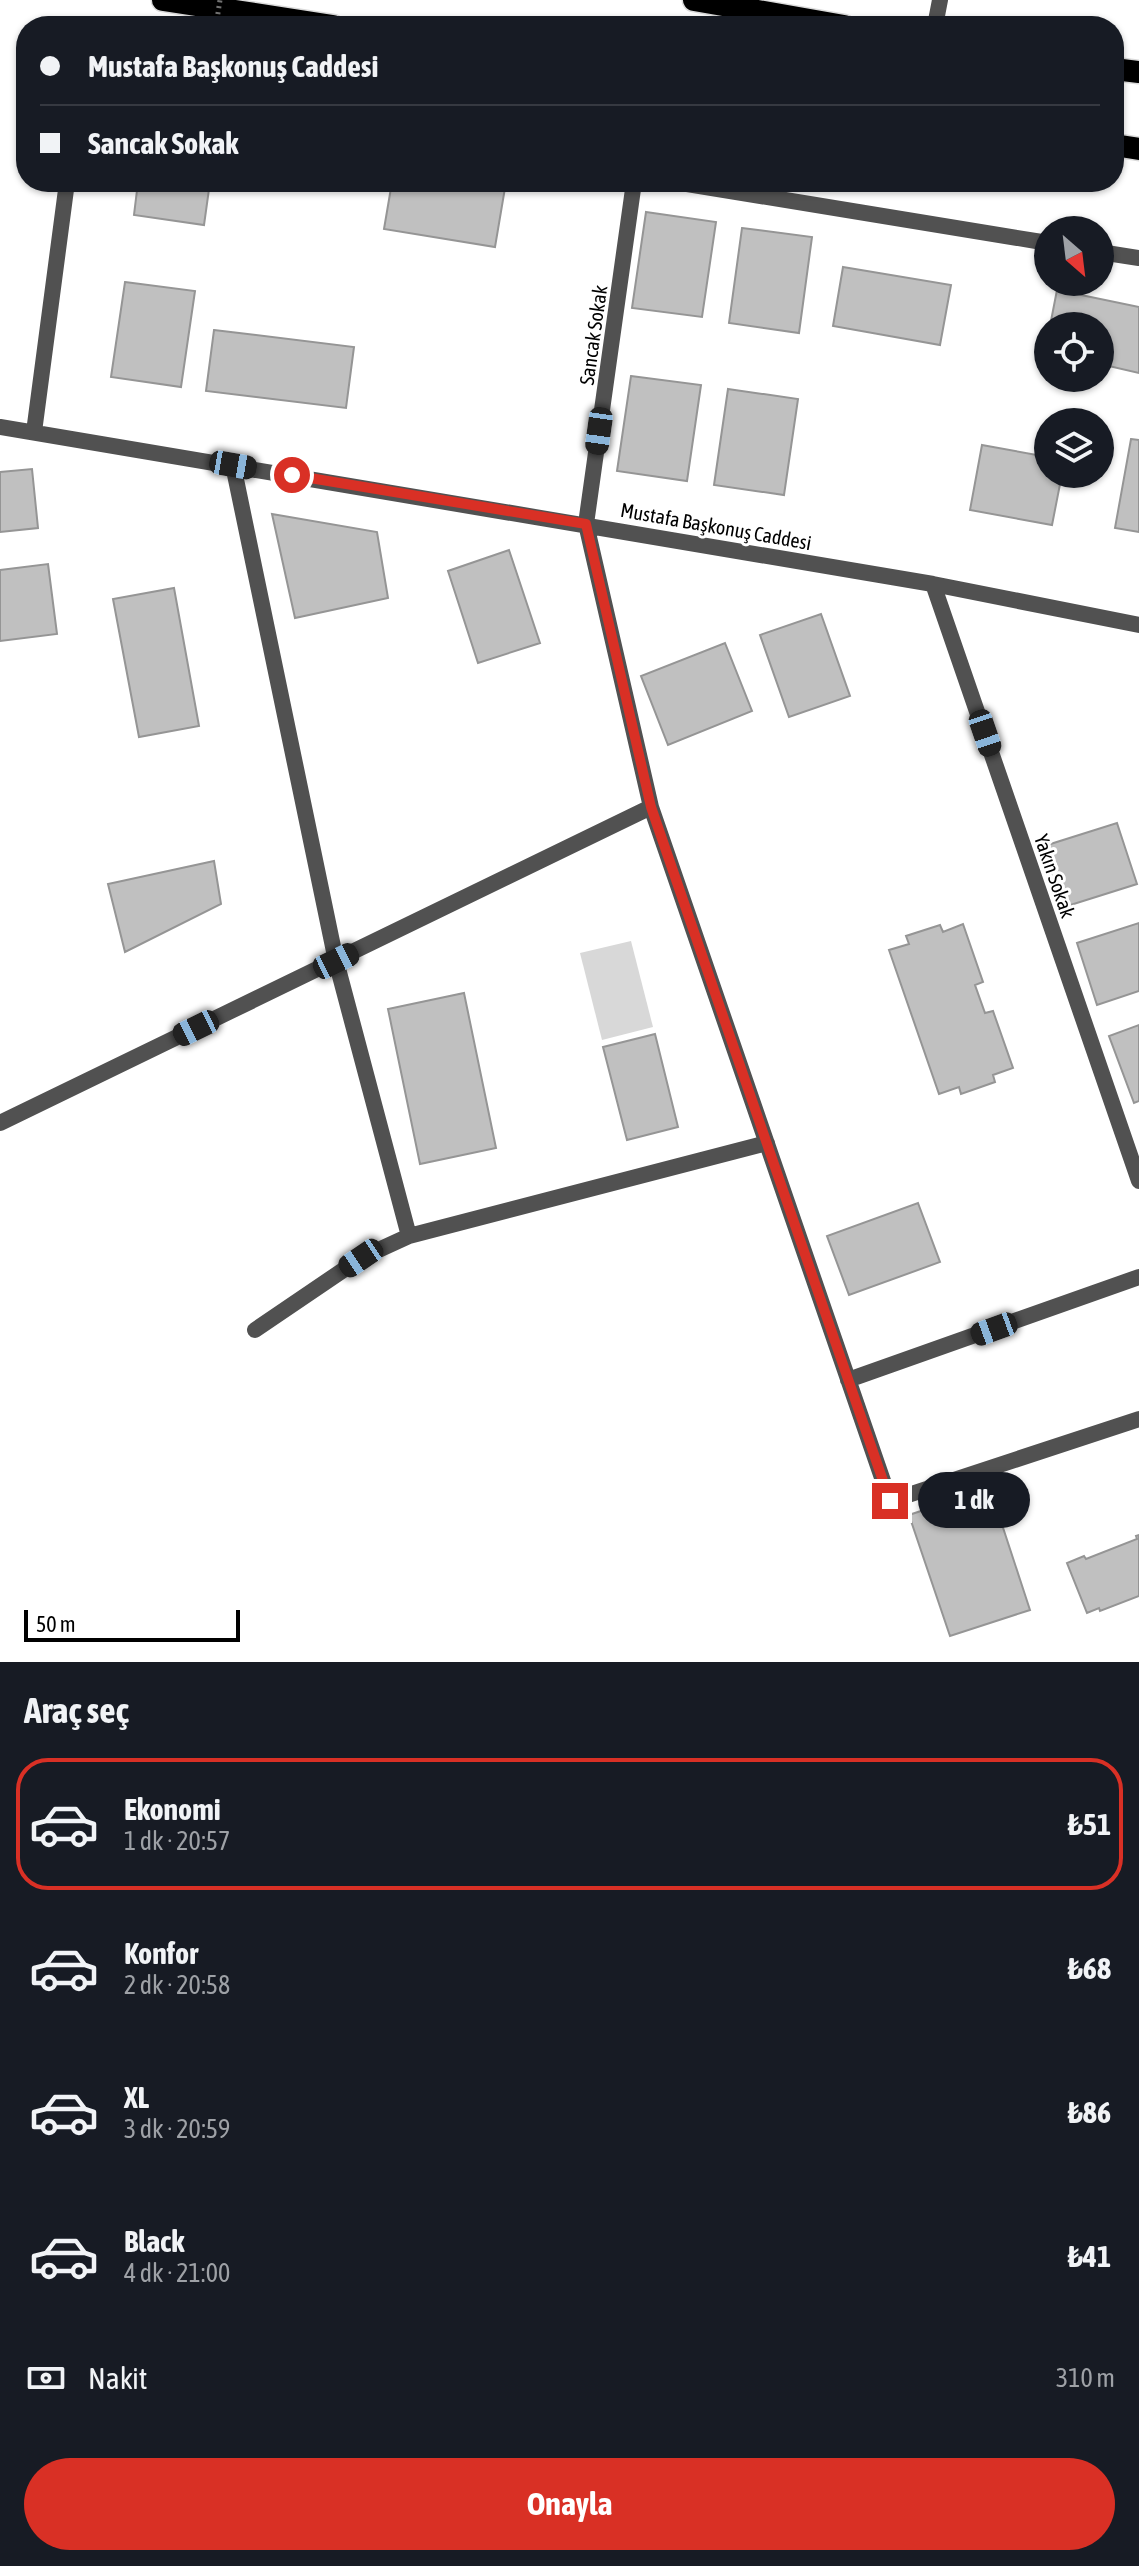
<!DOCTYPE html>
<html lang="tr">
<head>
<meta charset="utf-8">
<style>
	:root { --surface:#171b24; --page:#242831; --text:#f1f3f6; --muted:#9ea1a6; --line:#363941; --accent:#d93025 }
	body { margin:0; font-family:"Asap Condensed",sans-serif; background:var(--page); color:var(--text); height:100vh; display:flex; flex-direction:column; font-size:30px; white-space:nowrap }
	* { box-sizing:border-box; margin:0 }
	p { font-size:26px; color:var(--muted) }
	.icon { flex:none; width:44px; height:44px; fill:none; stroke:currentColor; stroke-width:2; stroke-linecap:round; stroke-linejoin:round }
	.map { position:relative; height:1662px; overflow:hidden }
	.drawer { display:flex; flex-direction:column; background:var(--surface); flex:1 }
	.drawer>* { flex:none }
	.top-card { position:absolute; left:16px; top:16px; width:1108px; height:176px; border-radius:32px; box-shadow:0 2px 6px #0004; display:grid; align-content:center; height:176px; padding:0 24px; background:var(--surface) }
	.needle { width:52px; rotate:152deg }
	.buttons { position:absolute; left:1034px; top:216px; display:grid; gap:16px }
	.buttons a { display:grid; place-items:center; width:80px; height:80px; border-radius:50%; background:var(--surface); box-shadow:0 2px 6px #0004; font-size:40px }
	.scale { position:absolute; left:24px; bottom:20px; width:216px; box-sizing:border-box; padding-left:8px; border:4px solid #000; border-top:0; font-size:22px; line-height:28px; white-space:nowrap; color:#000; -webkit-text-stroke:6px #fff; paint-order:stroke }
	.end { position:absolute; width:36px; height:36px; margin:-18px; border:10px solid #d93025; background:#fff; box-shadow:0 0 0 4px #fff }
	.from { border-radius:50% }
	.bubble { position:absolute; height:56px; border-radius:28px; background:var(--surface); box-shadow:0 2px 6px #0004; font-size:26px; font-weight:700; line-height:56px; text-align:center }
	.car { position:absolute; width:24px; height:48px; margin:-24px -12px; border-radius:10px; box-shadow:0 0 6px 2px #0007; background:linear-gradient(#222 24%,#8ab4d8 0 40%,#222 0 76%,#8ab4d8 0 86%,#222 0) }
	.top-card b { display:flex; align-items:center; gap:28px; height:76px; font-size:30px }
	.top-card b+b { border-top:2px solid var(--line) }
	.top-card i { width:20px; height:20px; background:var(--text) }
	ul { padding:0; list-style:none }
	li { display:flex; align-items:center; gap:24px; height:132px; margin:0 16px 12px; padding:0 8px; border:4px solid transparent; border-radius:32px }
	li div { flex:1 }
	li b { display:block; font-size:30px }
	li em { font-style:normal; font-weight:700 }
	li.on { border-color:var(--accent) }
	li>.icon { width:72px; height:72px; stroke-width:1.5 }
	h2 { padding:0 24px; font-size:36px; line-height:96px }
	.pay { display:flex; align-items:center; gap:20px; height:88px; padding:0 24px; font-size:30px }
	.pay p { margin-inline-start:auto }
	.button { display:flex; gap:16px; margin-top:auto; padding:16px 24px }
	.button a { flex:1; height:92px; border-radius:48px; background:var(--accent); color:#fff; font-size:32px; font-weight:700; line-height:92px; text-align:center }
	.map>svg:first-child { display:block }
	.green { fill:#d8d8d8 }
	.building { fill:#c0c0c0; stroke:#959595; stroke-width:2 }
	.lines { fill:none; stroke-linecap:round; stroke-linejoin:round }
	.trunk-casing { stroke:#dbdbdb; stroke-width:25 }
	.minor { stroke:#515151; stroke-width:16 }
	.trunk { stroke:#000; stroke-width:22 }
	.path-bridge { stroke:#737373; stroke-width:5; stroke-dasharray:2 4; stroke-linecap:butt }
	.route { stroke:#d93025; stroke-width:10 }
	.labels { text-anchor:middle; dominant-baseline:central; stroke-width:6; stroke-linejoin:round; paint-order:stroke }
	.street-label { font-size:20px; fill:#000; stroke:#fff }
</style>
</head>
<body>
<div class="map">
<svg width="1139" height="1662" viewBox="0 0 1139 1662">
	<rect width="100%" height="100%" fill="#fff"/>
	<path class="green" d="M631,941l22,86 -51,13 -22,-87z"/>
	<path class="building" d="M138,182h72l-6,43 -70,-10z
		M392,182h114l-11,65 -111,-18z
		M646,212l70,10 -14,95 -70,-9z
		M742,228l70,9 -13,96 -70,-10z
		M843,267l108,18 -11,60 -107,-19z
		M125,282l70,9 -14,96 -70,-10z
		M1057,290l82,17v66l-39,-9v-38h-50z
		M214,330l140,17 -8,61 -140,-17z
		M631,376l70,9 -14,96 -70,-10z
		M728,389l70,10 -14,96 -70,-10z
		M1131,439l8,1v92l-24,-4z
		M982,445l66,12v17h14l-10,51 -82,-15z
		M32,469l6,59 -38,4v-60z
		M272,514l105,18 11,66 -93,20z
		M509,550l31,93 -62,20 -30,-92z
		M48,564l9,70 -57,7v-71z
		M174,588l25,138 -60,11 -26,-138z
		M821,614l29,82 -61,21 -29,-82z
		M725,643l27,68 -84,34 -27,-69z
		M1117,823l20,61 -76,24 -20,-61z
		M214,861l7,43 -96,48 -17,-68z
		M1139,923v68l-42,14 -20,-62z
		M963,924l20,58 -8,3 10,28 8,-2 20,57 -20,7 2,7 -34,12 -2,-7 -20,7 -50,-144 20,-6 -3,-8 34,-11 3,7z
		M464,993l32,155 -76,16 -32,-155z
		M1139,1025v76l-5,2 -25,-67z
		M655,1034l23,93 -51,13 -24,-93z
		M918,1203l22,59 -91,33 -22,-59z
		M990,1488l40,122 -80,26 -41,-121z
		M1139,1535v61l-39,15 -1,-3 -12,5 -20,-50 17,-7 2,3 51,-20 -1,-3z"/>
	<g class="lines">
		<g class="trunk-casing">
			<path id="trunk" d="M163,0l170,26
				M694,0l150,26
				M1114,69l25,3
				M1114,145l25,4"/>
		</g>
		<path class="minor" d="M935,26l5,-26
			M634,182l-48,342 65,283 239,694 249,-82
			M675,182l373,61
			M1100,252l39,6
			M0,427l933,157 206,41
			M34,432l33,-250
			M233,465l103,496 73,275
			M933,584l206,597
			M0,1123l651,-316
			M255,1330l106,-72 48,-22 358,-93
			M848,1380l291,-103"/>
		<use href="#trunk" class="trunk"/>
		<path class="path-bridge" d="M216,26l4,-26"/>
	</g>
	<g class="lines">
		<path class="route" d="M292,475l294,49 65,283 239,694"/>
	</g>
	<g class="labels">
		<g class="street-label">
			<text transform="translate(593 335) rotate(-82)">Sancak Sokak</text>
			<text transform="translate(716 526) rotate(10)">Mustafa Başkonuş Caddesi</text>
			<text transform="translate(1055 876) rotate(71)">Yakın Sokak</text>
		</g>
	</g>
</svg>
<div class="buttons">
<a><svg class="needle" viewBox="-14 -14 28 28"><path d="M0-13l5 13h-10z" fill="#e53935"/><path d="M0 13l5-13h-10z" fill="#9ea1a6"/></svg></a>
<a><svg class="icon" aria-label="locate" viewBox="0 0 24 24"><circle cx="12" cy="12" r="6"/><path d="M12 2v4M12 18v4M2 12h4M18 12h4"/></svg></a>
<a><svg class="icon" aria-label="layers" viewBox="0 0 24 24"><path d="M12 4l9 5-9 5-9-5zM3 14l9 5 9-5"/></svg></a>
</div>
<div class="scale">50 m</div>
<i class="end from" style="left:292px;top:475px"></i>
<i class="end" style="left:890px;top:1501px"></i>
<div class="bubble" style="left:918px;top:1472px;width:112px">1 dk</div>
<i class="car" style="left:599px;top:431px;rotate:188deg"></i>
<i class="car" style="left:233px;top:465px;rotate:100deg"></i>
<i class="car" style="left:985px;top:733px;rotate:161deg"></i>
<i class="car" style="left:336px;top:961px;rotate:64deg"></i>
<i class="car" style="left:196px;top:1028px;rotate:244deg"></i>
<i class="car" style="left:361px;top:1258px;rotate:236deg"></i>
<i class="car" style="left:994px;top:1329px;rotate:250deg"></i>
<div class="top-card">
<b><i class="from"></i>Mustafa Başkonuş Caddesi</b>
<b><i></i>Sancak Sokak</b>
</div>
</div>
<section class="drawer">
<h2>Araç seç</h2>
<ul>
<li class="on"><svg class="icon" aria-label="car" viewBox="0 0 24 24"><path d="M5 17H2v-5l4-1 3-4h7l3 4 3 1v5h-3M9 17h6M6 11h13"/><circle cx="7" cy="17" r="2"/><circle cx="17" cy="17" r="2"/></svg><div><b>Ekonomi</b><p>1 dk · 20:57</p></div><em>₺51</em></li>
<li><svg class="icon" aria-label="car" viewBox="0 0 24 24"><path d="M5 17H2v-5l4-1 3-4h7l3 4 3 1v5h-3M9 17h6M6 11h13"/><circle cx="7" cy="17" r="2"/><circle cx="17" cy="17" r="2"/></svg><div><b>Konfor</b><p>2 dk · 20:58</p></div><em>₺68</em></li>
<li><svg class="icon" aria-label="car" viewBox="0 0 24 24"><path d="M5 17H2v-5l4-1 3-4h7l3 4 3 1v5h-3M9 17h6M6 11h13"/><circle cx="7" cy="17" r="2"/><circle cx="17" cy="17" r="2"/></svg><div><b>XL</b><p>3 dk · 20:59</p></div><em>₺86</em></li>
<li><svg class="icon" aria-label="car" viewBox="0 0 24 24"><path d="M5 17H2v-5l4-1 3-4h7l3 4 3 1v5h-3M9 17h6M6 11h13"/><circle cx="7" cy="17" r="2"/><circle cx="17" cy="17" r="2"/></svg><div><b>Black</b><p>4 dk · 21:00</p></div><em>₺41</em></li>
</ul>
<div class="pay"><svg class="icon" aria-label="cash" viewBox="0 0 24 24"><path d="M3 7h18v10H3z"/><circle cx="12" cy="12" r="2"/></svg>Nakit<p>310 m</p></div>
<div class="button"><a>Onayla</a></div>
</section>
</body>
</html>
